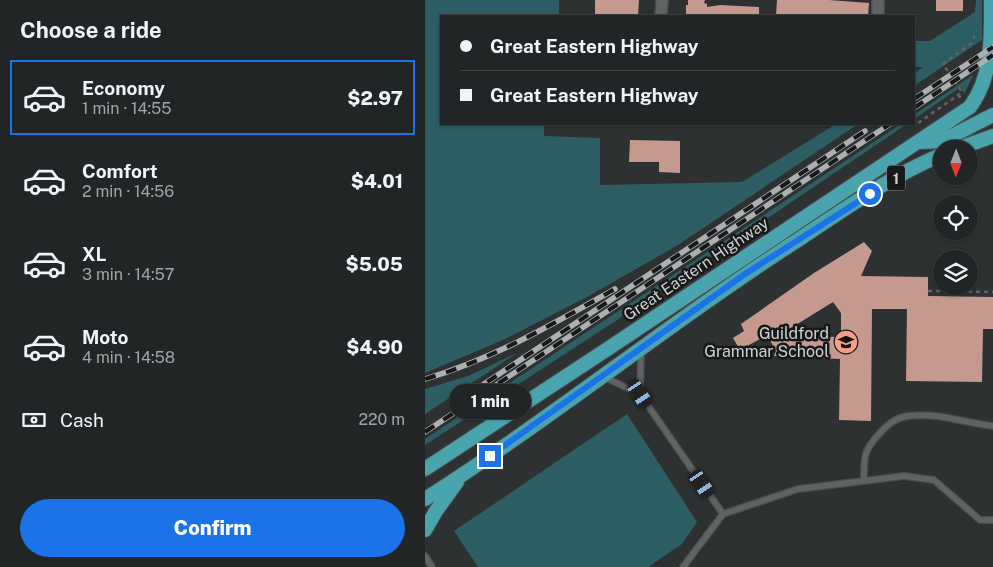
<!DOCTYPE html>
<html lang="en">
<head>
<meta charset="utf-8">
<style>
	:root { --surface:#222525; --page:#2e3132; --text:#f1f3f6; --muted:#a2a5a7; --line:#3f4242; --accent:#1a73e8 }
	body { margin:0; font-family:"Public Sans",sans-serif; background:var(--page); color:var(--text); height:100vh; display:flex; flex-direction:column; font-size:19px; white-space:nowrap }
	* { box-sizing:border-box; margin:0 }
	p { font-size:16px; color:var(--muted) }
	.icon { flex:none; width:28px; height:28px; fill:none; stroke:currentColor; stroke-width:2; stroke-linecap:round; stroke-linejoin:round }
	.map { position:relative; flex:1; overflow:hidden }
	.side { display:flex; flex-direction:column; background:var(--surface); width:425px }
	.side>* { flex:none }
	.hud { position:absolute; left:15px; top:15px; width:475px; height:110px; border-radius:0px; box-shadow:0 1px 4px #0004,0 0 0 1px var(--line); display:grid; align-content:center; height:110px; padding:0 20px; background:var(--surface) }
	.needle { width:32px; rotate:181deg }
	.buttons { position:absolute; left:508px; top:140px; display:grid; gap:10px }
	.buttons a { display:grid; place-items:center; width:45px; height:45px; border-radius:50%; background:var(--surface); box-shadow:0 1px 4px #0004,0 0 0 1px var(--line); font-size:25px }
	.end { position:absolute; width:22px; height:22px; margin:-11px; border:6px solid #1a73e8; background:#fff; box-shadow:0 0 0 2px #fff }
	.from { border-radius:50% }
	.bubble { position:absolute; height:35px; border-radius:18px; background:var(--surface); box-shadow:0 1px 4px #0004,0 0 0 1px var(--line); font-size:16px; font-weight:800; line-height:35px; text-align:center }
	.car { position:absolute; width:15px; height:30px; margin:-15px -8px; border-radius:6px; box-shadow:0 0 4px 1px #0007; background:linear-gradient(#222 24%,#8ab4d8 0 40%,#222 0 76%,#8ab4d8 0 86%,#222 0) }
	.hud b { display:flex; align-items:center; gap:18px; height:48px; font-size:19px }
	.hud b+b { border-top:1px solid var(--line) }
	.hud i { width:12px; height:12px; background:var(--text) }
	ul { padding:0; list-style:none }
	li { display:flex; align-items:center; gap:15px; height:75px; margin:0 10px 8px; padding:0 10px; border:2px solid transparent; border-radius:0px }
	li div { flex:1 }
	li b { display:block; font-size:19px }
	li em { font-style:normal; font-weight:800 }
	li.active { border-color:var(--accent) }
	li>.icon { width:45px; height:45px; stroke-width:1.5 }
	h2 { padding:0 20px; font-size:22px; line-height:60px }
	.pay { display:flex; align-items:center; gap:12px; height:55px; padding:0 20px; font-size:19px }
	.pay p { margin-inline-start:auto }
	.cta { display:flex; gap:10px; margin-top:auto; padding:10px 20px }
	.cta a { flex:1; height:58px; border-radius:30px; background:var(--accent); color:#fff; font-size:20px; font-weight:800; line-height:58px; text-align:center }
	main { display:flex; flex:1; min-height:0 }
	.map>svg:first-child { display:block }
	.green { fill:#2d5e64 }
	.building { fill:#c5998e; fill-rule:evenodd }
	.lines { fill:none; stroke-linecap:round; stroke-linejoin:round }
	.service-casing { stroke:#4a4d4d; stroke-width:8 }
	.minor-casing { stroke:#4a4d4d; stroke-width:14 }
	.trunk-casing { stroke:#4a4d4d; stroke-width:16 }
	.path { stroke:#616364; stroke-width:2.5; stroke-dasharray:4 4; stroke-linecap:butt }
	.service { stroke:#606364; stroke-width:5.5 }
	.minor { stroke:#606364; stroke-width:11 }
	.trunk { stroke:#4aa4ae; stroke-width:14 }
	.rail-casing { stroke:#adafb0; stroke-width:5.5 }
	.rail { stroke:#171819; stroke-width:4; stroke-dasharray:11; stroke-linecap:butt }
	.route { stroke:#1a73e8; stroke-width:6 }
	.labels { text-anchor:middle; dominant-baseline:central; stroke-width:5; stroke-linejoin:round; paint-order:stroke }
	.shield { fill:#171819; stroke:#989a9a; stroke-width:1 }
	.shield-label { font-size:15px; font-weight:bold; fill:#d0d1d2 }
	.street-label { font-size:16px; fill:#d0d1d2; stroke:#171819 }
	.poi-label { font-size:16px; fill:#d0d1d2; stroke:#171819; text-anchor:end }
</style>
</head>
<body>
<main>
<section class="side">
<h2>Choose a ride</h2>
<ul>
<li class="active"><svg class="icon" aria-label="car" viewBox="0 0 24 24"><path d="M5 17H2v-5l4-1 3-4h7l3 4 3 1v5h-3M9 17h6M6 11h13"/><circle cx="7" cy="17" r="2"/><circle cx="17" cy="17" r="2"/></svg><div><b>Economy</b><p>1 min · 14:55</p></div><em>$2.97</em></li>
<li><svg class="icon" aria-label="car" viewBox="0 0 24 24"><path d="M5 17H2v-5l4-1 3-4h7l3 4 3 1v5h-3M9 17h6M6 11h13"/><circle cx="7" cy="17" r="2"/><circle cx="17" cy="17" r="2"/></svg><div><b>Comfort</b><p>2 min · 14:56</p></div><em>$4.01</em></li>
<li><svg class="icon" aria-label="car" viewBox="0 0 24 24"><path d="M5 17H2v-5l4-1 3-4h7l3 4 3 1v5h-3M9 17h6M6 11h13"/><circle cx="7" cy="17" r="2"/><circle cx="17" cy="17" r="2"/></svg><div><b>XL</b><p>3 min · 14:57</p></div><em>$5.05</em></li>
<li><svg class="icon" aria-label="car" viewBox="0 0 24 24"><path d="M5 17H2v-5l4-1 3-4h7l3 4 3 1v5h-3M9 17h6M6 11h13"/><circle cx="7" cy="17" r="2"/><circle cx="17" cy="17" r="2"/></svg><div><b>Moto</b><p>4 min · 14:58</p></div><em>$4.90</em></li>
</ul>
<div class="pay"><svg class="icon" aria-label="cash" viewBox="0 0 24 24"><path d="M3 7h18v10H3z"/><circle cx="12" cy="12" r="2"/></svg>Cash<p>220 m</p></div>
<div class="cta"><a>Confirm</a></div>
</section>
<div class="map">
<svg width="568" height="567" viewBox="0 0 568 567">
	<rect width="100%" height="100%" fill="#2e3131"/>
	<path class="green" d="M0,0h134v16h-118v108h103v12l56,2v47l142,-3 94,-58h22l-180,121 -91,52 -84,43 -78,33z
		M551,0h6v40l-68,46v-13l9,-6h-9v-26h16l45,-29z
		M549,74l-10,20 -3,-7 -47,32v-4z
		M476,124h6l-293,198 -189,123v-6z
		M92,353l-92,61v-25l43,-13z
		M202,414l70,108 -15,22 -34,23h-170l-24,-36z"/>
	<path class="building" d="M170,0h44l-1,16 -43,-1z
		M263,0h17l-1,3 3,1v3l13,-2 39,2v9h-73v-11h2z
		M352,0h52l40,3 -1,13h-92z
		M511,0h27v11h-27z
		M205,140l50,1v32l-21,-1v-10h-30z
		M439,242l8,9 -11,25 67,1v19l65,1v32h-10l-1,53 -76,-1 1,-72h-35l-1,112 -32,-1 1,-61 -66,-3 2,-5 -9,-16 -27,15 -7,-12 11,-7 -3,-7 73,-51zM408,302l8,11v24l-63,-1z"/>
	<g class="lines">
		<g class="service-casing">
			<path id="service" d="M179,377l36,17 83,120 75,-25 106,-13 30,4 46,40h13
				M215,394l1,-43
				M439,481c0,-23 -1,-30 15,-47 7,-8 17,-17 29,-18 28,-4 57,7 85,10
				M0,556l7,11
				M258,567l40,-53"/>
		</g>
		<g class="minor-casing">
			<path id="minor" d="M453,0v16
				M236,16l1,-16"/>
		</g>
		<g class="trunk-casing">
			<path id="trunk" d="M494,142l23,-1 51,-26
				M532,149l36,-13
				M0,469l187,-123 358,-239c23,-31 21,-70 21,-107
				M0,499c129,-82 248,-179 376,-261 45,-30 90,-62 140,-83
				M0,530l11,-19 21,-29"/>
		</g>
		<path class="path" d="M532,96l5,-4 -19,-28 30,-22 3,-11
			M493,123l39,-27 4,1
			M503,291l65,1"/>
		<use href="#service" class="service"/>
		<use href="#minor" class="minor"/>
		<use href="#trunk" class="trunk"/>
		<g class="rail-casing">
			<path id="rail" d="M489,99l79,-52
				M489,108l79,-53
				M0,379c68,-20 128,-55 190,-90
				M44,394l396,-263
				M0,432l465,-308"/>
		</g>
		<use href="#rail" class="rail"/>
	</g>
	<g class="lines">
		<path class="route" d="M65,456l255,-182 125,-80"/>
	</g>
	<defs>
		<g id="school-disc" transform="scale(1.25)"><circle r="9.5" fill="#f49e88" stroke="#171819"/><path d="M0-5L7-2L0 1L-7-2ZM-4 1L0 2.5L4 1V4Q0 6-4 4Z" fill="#111"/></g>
	</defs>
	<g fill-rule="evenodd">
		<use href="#school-disc" x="421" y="342"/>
	</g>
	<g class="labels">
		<rect class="shield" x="462" y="165.5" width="18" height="25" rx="4"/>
		<g class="shield-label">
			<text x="471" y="178">1</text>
		</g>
		<g class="street-label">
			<text transform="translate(271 269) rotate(-34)">Great Eastern Highway</text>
		</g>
		<g class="poi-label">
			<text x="404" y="333">Guildford<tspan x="404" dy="18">Grammar School</tspan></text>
		</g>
	</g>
</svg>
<div class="buttons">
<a><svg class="needle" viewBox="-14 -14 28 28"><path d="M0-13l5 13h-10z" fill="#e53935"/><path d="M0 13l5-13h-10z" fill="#a2a5a7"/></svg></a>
<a><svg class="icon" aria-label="locate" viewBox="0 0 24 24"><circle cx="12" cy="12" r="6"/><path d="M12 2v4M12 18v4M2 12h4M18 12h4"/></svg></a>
<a><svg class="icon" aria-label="layers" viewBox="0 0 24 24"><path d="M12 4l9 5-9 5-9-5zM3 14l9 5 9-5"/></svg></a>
</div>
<i class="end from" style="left:445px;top:194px"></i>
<i class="end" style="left:65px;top:456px"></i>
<div class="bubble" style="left:24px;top:384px;width:82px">1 min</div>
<i class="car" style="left:215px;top:394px;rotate:146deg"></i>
<i class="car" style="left:277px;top:484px;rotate:146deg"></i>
<div class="hud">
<b><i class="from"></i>Great Eastern Highway</b>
<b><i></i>Great Eastern Highway</b>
</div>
</div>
</main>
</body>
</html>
